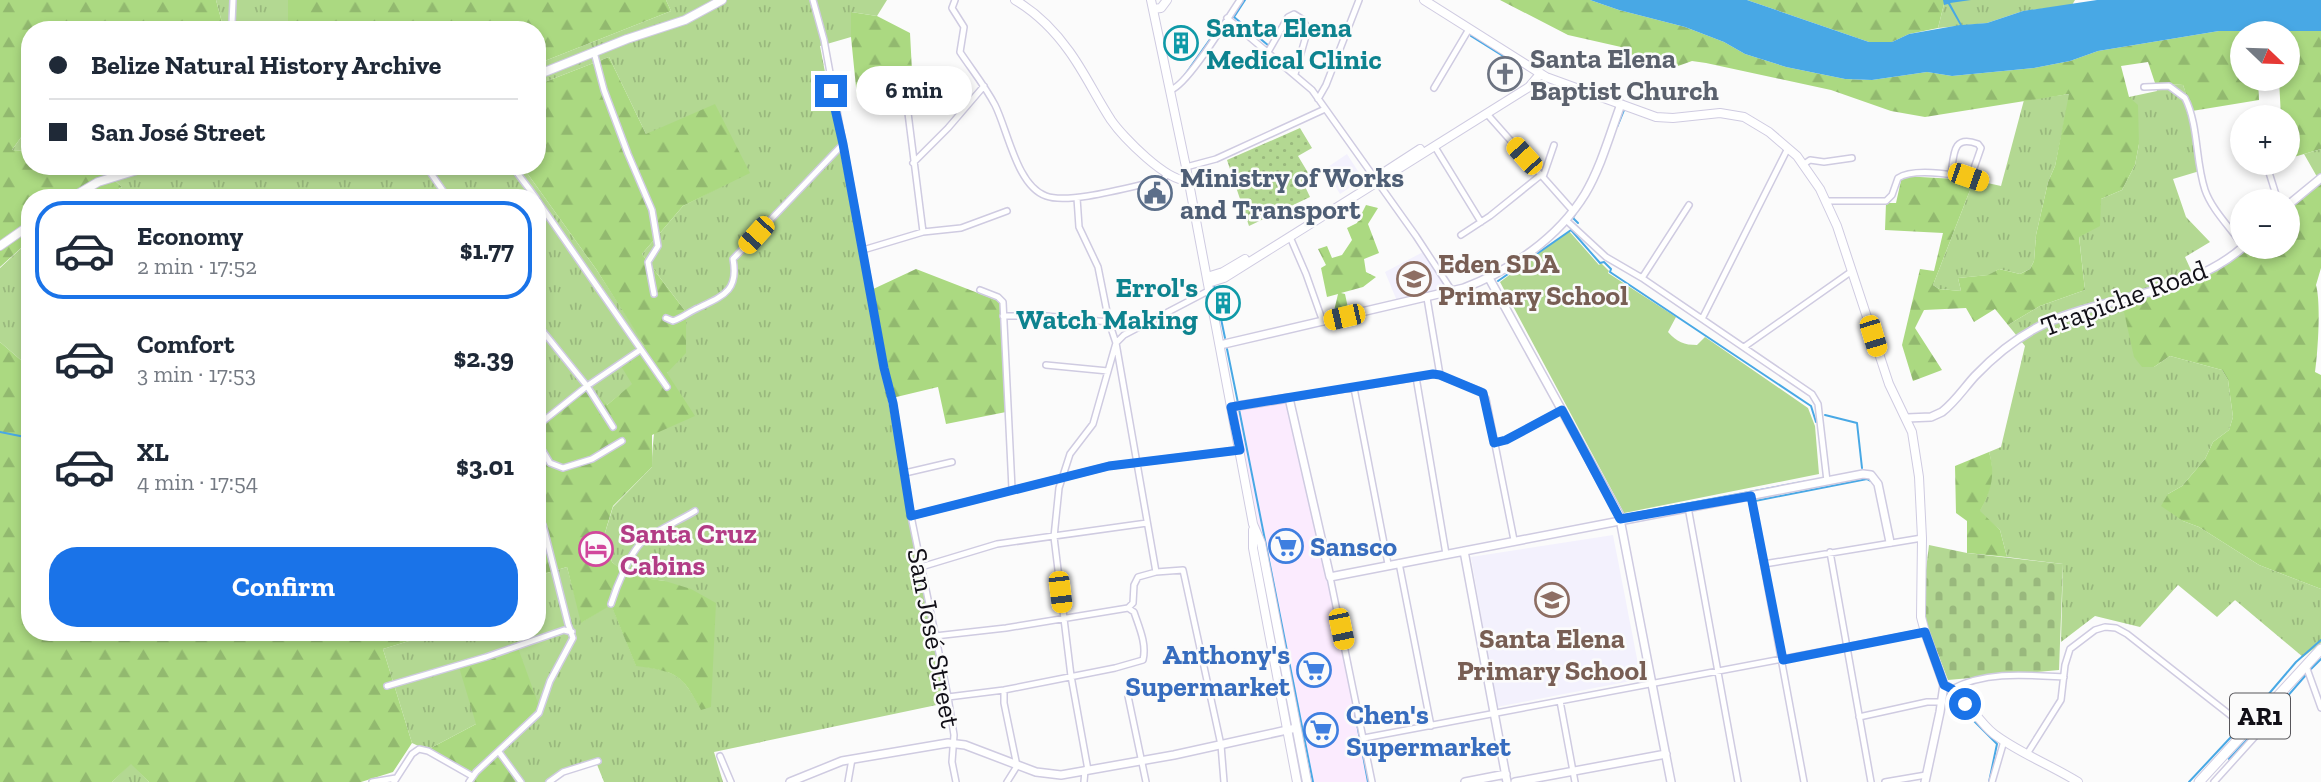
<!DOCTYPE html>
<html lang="en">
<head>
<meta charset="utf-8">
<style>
	:root { --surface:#fff; --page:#f2f2f3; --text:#1f2937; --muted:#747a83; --line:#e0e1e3; --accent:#1a73e8 }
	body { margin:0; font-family:"Zilla Slab",serif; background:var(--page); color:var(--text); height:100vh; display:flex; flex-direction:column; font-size:26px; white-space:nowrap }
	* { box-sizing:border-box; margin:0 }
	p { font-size:23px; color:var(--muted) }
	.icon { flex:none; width:38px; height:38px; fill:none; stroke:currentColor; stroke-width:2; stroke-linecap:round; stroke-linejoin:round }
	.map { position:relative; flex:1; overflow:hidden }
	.side { position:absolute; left:21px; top:189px; width:525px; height:452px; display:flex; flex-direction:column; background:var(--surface); border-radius:28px; box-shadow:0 4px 10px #0003 }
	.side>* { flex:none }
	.banner { position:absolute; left:21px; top:21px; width:525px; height:154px; border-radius:28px; box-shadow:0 4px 10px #0003; display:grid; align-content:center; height:154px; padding:0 28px; background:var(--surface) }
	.needle { width:46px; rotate:113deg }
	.tools { position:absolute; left:2230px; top:21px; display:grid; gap:14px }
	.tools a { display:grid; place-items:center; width:70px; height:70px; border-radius:50%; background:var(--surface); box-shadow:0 4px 10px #0003; font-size:35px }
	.end { position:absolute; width:32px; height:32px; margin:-16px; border:9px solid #1a73e8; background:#fff; box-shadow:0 0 0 4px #fff }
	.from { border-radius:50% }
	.bubble { position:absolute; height:49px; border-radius:24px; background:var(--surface); box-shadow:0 4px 10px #0003; font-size:23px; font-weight:700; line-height:49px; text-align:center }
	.car { position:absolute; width:21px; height:42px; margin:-21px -10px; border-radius:9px; box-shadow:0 0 5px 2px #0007; background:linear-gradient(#f5c518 24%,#345 0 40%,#f5c518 0 76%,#345 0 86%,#f5c518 0) }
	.banner b { display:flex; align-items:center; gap:24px; height:66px; font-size:26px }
	.banner b+b { border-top:2px solid var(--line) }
	.banner i { width:18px; height:18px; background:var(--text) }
	ul { padding:12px 0 0; list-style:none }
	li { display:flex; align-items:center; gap:21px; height:98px; margin:0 14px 10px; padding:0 14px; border:4px solid transparent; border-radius:28px }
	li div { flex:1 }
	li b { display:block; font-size:26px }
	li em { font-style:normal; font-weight:700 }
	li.on { border-color:var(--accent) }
	li>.icon { width:63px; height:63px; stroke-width:1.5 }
	.cta { display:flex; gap:14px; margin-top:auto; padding:14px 28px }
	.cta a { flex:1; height:80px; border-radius:28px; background:var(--accent); color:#fff; font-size:28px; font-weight:700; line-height:80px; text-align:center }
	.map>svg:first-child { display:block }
	.commercial { fill:#fbebfe }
	.built { fill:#f3f1fd }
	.grass { fill:url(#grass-tufts) }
	.forest { fill:url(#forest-firs) }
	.cemetery { fill:url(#cemetery-stones) }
	.park { fill:url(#park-dots) }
	.pitch { fill:#b3d892 }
	.water { fill:#48a8e5 }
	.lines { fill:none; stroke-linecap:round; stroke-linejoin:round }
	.stream { stroke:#48a8e5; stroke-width:2 }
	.minor-casing { stroke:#cfcbe1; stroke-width:8 }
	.tertiary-casing { stroke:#cfcbe1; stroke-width:10 }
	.secondary-casing { stroke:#cfcbe1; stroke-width:10 }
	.trunk-casing { stroke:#cfcbe1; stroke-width:11 }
	.minor { stroke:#fff; stroke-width:5 }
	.tertiary { stroke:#fff; stroke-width:7 }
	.secondary { stroke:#fff; stroke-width:8 }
	.trunk { stroke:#fff; stroke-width:9 }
	.route { stroke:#1a73e8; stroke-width:9 }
	.labels { text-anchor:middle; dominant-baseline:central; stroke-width:5; stroke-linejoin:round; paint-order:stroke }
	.shield { fill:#fbfbfb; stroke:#57565b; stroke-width:2 }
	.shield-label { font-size:26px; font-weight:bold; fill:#110f17 }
	.culture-label { font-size:28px; font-weight:bold; fill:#0d838f; stroke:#fbfbfb; text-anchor:start }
	.worship-label { font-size:28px; font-weight:bold; fill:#5b616d; stroke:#fbfbfb; text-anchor:start }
	.service-label { font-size:28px; font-weight:bold; fill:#4e5e75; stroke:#fbfbfb; text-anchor:start }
	.education-label { font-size:28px; font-weight:bold; fill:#785e54; stroke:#fbfbfb; text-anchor:start }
	.street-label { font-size:28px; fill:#110f17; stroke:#fbfbfb }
	.hotel-label { font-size:28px; font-weight:bold; fill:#b23c85; stroke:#fbfbfb; text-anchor:start }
	.shop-label { font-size:28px; font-weight:bold; fill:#366cbe; stroke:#fbfbfb; text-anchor:start }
</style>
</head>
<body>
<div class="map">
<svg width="2321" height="782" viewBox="0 0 2321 782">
	<defs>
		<pattern id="grass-tufts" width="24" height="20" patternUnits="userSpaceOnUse" patternTransform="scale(1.75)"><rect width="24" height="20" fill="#b3d892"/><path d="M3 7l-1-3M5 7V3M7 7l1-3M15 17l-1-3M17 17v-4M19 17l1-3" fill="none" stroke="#99b87d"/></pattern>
		<pattern id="forest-firs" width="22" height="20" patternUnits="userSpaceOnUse" patternTransform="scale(1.75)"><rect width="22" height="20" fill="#abd981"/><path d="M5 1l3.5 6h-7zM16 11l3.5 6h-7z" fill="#92b96f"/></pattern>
		<pattern id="cemetery-stones" width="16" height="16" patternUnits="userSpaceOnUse" patternTransform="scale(1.75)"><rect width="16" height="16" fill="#b3d892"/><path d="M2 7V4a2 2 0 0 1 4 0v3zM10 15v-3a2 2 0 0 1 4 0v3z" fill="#99b87d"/></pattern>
		<pattern id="park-dots" width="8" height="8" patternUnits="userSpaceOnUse" patternTransform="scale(1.75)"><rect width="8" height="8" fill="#b3d892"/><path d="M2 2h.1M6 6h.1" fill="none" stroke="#99b87d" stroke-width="1.8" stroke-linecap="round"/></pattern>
	</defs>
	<rect width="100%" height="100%" fill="#fbfbfb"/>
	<path class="commercial" d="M1289,398l84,384h-63l-75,-377z"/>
	<path class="built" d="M1347,154l16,25 -23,15 -15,-25z
		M1423,252l21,33v4l-47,12 -12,-29z
		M1613,535l28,144 -144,28 -26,-150z"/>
	<path class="grass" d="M216,0h72v30h-64z
		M666,0h221l-10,16 -26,-4v25l-31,9 126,657 -232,49 9,30h-119l-8,-20 -26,7 -22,13h-32l-40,-58 -49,26 -15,-7 -29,-94 55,-17h99v-56l30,-9 15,55 29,-18 25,61c41,7 45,8 65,44l-36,-128 -36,-4 -17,-15 -8,-26 9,-29 39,-40c0,-54 18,-104 34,-155l-44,-58 41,-48 66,-34 -103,-38 -37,-77 -72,28v-21l134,-53z
		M1945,0h130l-3,5 -49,6 -36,12 -49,5z
		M2155,83l28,2 9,26 11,59 -30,9 13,38 24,25 -25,15 10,22 -8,7 -65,17 32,64 16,-11 52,14 6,10 5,37 -4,13 -16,12 -8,17 -23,27 -14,8 15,27 16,6 60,38 62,24v54l-18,14 -68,-57 -18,17 -39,-32 -38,42 -45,-11 -34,26 2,-78 -56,-7 -7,-27 -21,-18c11,-18 16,-40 10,-60l12,-5 24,-101 -17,-21 32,-19 45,-16 -6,-54 22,-37 21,-9 13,-25 4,-21 -10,-47 28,-6z
		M2070,94l-15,72 -7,16 -12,53 -2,26 -4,8 -10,5 -21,-5 -10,6 -31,3 3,13 -22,-2 -6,-4 41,-105 27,6 23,-86z
		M30,131v20l-18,-1 10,-14z
		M2321,149v32l-1,1 -16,-28z
		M121,166h401l74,103 50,77 -13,38 -26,21 -70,18v-225h-434l19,-11 -17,-15z
		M30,240v128l-30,-26v-74z
		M131,763l18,19h-37z"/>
	<path class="forest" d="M0,0h216l8,30h-194v101l-8,5 -10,14 18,1v15h91l-16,6 17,15 -19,11h-73v42l-30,27z
		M288,0h378l5,11 -134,53v-34h-24l-2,-5 -12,5h-211z
		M1500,0h90l29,10 66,17 39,15 21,12 41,13 59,12 27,1 55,-8 25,4 82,-8 36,-7 28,-10 121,-20h102v118l-34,10v-42h-6l-2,-38h8v-46h-45v46h16l1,21 -67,11 -9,-26 -28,-2 -7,-21 -27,4 8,31 9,8 1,39 -4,21 -13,25 -21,9 -1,27 -21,11 6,53 -45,16 -32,19 -13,-16 -21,13 -8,-14 -42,2 -9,18 27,42 -29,11 -11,-36 18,-76 14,2 9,-38 -58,-3 1,-27h10l6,-27 72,4 -41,105 6,4 22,2 -3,-13 30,-3 11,-6 21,5 10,-5 4,-8 2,-26 12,-53 7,-16 14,-72 -144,23 -34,-6 -60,-21 -125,-27 -14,-2 -25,9 -23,-3 -23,-20 -53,-12z
		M1747,0h198l-7,28 -29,6 -17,8h-23z
		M851,12l26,4 33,17 3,57 -56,7 -6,-60z
		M609,57l37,77 69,-30 35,69 -67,33 -41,48 44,58v41l-19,20 28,43 -43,19v32l-39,39 -9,30 8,26 17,14 36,5 26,8 25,14 -5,104 -10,3c-20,-37 -24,-38 -65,-44l-25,-61 -30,18 -14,-56 -30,9v-153l53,-36 17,18 25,-21 -11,-18 24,-20 -49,-77 -74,-103h15v-81z
		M2321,181v87l-5,17c5,17 2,66 -1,87l6,3v214l-62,-24 -60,-38 -16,-6 -22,-15 7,-12 14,-8 23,-27 8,-17 16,-12 4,-13 -5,-37 -6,-10 -52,-14 -16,11h-12l-8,-10 -12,-54 65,-17c19,-16 42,-22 61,-39h39v-36z
		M1366,205l12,3 -10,16 11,29 -15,6 2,13 10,5 -13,10 -22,6 4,1 3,14 -14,3 4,-17 -11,3 -6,-29 5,-3 -8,-16 9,-3 5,12 10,-3 10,-15 -5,-12 10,-5z
		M916,269l85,33 5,110 -60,12 -8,-37 -50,12 -19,-108z
		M0,342l30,26v264h408l-55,17 29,94 -19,29 -32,10h-212l-18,-18 -19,18h-112z
		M1989,452c7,22 2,40 -9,59l20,19 7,27 -40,-4v-32l-11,-8 -1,-47z
		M517,645l22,61 -42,46 19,30h-42l3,-8 -50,-24 49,-26 -17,-57z"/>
	<path class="cemetery" d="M1929,545l38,8 96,11 -4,106 -111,10 -23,-60v-42z"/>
	<path class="park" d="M1300,128l12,20 -14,8 12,20 -8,4 8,17 -61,29 -22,-66z"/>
	<path class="pitch" d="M1569,231l30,34 2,-2 8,8 -1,2 68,44 -8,15c9,10 16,13 29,13l8,-8 103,71 7,18 4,48 -195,39 -124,-231z"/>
	<path class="water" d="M1590,0h157l122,42h23l17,-8 51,-9 -12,-21 -4,1 -1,-5h28l-21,3 12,22 25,-2 36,-12 74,-11h224v31h-102l-121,20 -28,10 -36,7 -82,8 -25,-4 -55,8 -27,-1 -59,-12 -41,-13 -21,-12 -39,-15 -66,-17z"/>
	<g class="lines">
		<path class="stream" d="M1245,0l-11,17 35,29
			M1471,36l48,30
			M1184,76l39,-55
			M1532,90l10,-6
			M1617,127l7,-17
			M1577,211l-4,7 5,5
			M1498,281l73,-51 29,33 4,-1 7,7 -1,3 201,134 5,16
			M1214,285l11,53
			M1227,349l11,54
			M1239,409l74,373
			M1825,415l32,8 5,45
			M0,432l30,6
			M1755,501l112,-22 4,2
			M1625,515l183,-34
			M2310,670l11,-11
			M1946,693l51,51 -8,38
			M2280,705l25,-29
			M1355,713l13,69
			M2229,759l45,-48
			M2189,782l55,-59 52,-61 25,-22"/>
		<g class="minor-casing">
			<path id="minor" d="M233,0l-1,23 3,7
				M813,0l11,40 60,328 9,35 18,113 37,181 6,38 -2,27 4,20
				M955,0l-3,8 12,19 -4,25c12,18 25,34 35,53 13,26 22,81 51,91 24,9 90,-11 116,-16l6,-6
				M1227,18l85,72 104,146 36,55
				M594,52l10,38 24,64 24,56 6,36 -10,16 6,32
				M1268,52l20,-35 6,-3 8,5 6,10 -13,45
				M2144,87l25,-1 16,12c14,28 10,62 20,92 7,20 25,37 37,55
				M1434,88l35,-59
				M1171,90c18,-7 56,-71 69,-90
				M1318,99l8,-14 33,-85
				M908,113l15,119
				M1487,114l86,97
				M1435,147l46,75
				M913,163l35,-35 36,-42
				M2266,163l12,38
				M1804,164l6,-4 14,2 28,-4
				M426,166l22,32
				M512,166l24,32
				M1186,167l30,-8 109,-50
				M1951,175c3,-20 1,-41 27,-31l3,4 -8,23 -5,6
				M1543,177l11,-32
				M1077,198l2,29 19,40 11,55 7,21 40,229
				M537,200l130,187
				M1826,201h60l6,-6 6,-17c17,-11 65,-3 84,4
				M1566,220l40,37 36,21 170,116 6,10 9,77
				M1461,235l29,-19 51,-41
				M1290,237l16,37 17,48
				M863,250l60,-18 38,-4 46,-17
				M1642,278l47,-73
				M980,290l18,7 5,5 9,187
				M1427,298l13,77
				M1003,316h43l63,6
				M666,318l7,3c9,-3 16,-9 25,-13 25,-12 41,-17 35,-49l110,-115
				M1702,319l86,-171
				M537,324l50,62 26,41
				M1744,347l108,-76
				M1046,365l62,6
				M1416,377l30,177
				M1354,388l34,176
				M1289,398l147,-24 44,17 6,8 28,141
				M537,426l50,-40 53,-36
				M537,441l13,22 13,5 29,-9 30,-18
				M1494,443l12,-3 56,-30
				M905,473l47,-11
				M1751,496l53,286
				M1688,507l50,275
				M911,516l198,-50 131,-16
				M1830,552l41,230
				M1399,563l32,163
				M1764,564l158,-26
				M921,567l76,-23 150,-21
				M1330,577l42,205
				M611,604c5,-16 19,-52 32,-63 15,-12 36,-20 52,-30
				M935,636l71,-8 122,-20 5,-5 1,-18 4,-8 18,-5 27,-2 38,175 3,37
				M2306,666l15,42
				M387,686l99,-29 78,-27 8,2
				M1952,689c34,-18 74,-14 112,-12
				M1004,690v13l13,63 -10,16
				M1128,696l18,86
				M948,697l56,-7 111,-22 28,-8c4,-16 -4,-33 -9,-48l-6,-4
				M1560,701l15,81
				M1859,717l68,-15h15
				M1364,738l561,-106
				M499,752l22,30
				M2027,754l34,-54 4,-35 5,-16 25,-19 10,-3 11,1 11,6 121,95
				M720,756l11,26
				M1088,770l-17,-94 -17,-139 5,-49 11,-34 23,-30 23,-81 8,-8 86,-45
				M372,782l24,-4
				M394,782l18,-28 7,-5 9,2 44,25
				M469,782l7,-10 63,-59 11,-32 23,-43 -5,-14 -25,-99
				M549,782l14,-10 35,-11
				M848,782l4,-23
				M1084,782l1,-12
				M1885,782l41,-7
				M1992,782l12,-41
				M2214,782l65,-72 -7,-8"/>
		</g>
		<g class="tertiary-casing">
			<path id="tertiary" d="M2287,206l34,-28
				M1489,278l130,236 52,268
				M1220,345l244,-57c47,-18 94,-50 121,-94 16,-27 25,-60 36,-90
				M1231,407l58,-9 41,179 533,-103 8,1 7,9 12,58
				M1907,418l24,-1 11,-5c13,-10 22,-24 33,-36 20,-21 42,-39 69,-52 64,-29 145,-29 199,-77
				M1464,551l43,231
				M790,782l52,-21 106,-18 17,2 71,27 25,3 113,-20 122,-27
				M1465,782l41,-8
				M1515,782l151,-28
				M1925,782l15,-70 4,-27"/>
		</g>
		<g class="secondary-casing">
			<path id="secondary" d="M1015,0c22,13 39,30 54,51 16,22 27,46 42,69 11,16 57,64 78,60
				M1151,0l35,167 67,357 8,19 46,239
				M1424,0l122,77 110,40 17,1 47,-5 24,4 25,15 28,24 23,33 17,37 52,158 23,48 7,45 3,61 -1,79 4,15 19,53c21,9 32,35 50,49 25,19 57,31 84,48
				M1153,9l8,-1 6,-8
				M537,75l90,-36 58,-19 37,-20
				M1366,184l54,-35
				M71,198l27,-16 52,-16
				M0,246l30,-21
				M1207,277l16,-5 22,-13
				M1208,283l16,-5 305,-191 11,-13
				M1253,530v18l44,234"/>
		</g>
		<g class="trunk-casing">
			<path id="trunk" d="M2199,782l122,-133"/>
		</g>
		<use href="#minor" class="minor"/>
		<use href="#tertiary" class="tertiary"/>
		<use href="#secondary" class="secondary"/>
		<use href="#trunk" class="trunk"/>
	</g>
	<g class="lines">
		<path class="route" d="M831,91l12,53 41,224 9,35 18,113 198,-50 131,-16 -9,-43 202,-33 7,1 43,18 11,50 12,-3 56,-30 58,109 131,-23 32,164 142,-28 19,53 8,4 13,15"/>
	</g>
	<defs>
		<g id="building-ring" transform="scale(1.75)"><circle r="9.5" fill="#fbfbfb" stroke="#0f9aa8" stroke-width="1.5"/><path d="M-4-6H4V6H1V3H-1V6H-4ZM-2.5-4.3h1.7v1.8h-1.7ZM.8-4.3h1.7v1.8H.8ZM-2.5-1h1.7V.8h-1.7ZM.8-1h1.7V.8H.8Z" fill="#0f9aa8"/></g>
		<g id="church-ring" transform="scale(1.75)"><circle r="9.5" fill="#fbfbfb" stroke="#6b7280" stroke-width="1.5"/><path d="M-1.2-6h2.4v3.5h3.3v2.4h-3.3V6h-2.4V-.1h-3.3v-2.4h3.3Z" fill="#6b7280"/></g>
		<g id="civic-ring" transform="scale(1.75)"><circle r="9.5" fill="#fbfbfb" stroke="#5c6f8a" stroke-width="1.5"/><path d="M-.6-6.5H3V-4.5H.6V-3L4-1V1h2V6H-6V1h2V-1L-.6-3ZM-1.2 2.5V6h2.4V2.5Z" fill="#5c6f8a"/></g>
		<g id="school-ring" transform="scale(1.75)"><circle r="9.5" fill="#fbfbfb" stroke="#8d6e63" stroke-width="1.5"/><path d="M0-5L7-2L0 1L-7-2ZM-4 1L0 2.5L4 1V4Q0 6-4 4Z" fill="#8d6e63"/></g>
		<g id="supermarket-ring" transform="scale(1.75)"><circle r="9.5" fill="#fbfbfb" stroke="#3f7fe0" stroke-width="1.5"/><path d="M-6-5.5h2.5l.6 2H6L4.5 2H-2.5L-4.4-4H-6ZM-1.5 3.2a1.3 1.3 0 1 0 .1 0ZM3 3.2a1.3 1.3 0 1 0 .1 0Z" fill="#3f7fe0"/></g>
		<g id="hotel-ring" transform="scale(1.75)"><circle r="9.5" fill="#fbfbfb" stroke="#d1479c" stroke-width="1.5"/><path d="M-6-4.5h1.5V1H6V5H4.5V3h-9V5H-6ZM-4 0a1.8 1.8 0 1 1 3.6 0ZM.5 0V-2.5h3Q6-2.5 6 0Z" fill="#d1479c"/></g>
	</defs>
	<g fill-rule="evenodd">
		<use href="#building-ring" x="1181" y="43"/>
		<use href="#church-ring" x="1505" y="74"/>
		<use href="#civic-ring" x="1155" y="193"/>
		<use href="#school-ring" x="1414" y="279"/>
		<use href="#building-ring" x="1223" y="303"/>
		<use href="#supermarket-ring" x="1286" y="546"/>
		<use href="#hotel-ring" x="596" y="549"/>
		<use href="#school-ring" x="1552" y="600"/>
		<use href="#supermarket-ring" x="1314" y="670"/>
		<use href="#supermarket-ring" x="1321" y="730"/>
	</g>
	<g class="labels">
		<rect class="shield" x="2230" y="693.5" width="60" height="45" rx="5"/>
		<g class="shield-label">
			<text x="2260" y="716">AR1</text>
		</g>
		<g class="culture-label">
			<text x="1206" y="27">Santa Elena<tspan x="1206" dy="32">Medical Clinic</tspan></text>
			<text x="1198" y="287" text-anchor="end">Errol's<tspan x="1198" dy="32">Watch Making</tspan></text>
		</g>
		<g class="worship-label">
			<text x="1530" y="58">Santa Elena<tspan x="1530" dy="32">Baptist Church</tspan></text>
		</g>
		<g class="service-label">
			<text x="1180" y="177">Ministry of Works<tspan x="1180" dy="32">and Transport</tspan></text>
		</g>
		<g class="education-label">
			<text x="1438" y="263">Eden SDA<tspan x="1438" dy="32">Primary School</tspan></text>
			<text x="1552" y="638" text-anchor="middle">Santa Elena<tspan x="1552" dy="32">Primary School</tspan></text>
		</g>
		<g class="street-label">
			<text transform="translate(2124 298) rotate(-20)">Trapiche Road</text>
			<text transform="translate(934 638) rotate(79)">San José Street</text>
		</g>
		<g class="hotel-label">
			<text x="620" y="533">Santa Cruz<tspan x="620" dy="32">Cabins</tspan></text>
		</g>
		<g class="shop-label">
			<text x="1310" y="546">Sansco</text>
			<text x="1290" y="654" text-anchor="end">Anthony's<tspan x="1290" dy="32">Supermarket</tspan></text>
			<text x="1346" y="714">Chen's<tspan x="1346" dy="32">Supermarket</tspan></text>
		</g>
	</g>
</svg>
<div class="tools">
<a><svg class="needle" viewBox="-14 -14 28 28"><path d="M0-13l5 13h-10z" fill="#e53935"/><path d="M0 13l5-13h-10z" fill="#747a83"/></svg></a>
<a>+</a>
<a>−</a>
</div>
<i class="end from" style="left:1965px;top:704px"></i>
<i class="end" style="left:831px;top:91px"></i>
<div class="bubble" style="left:856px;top:66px;width:116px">6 min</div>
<i class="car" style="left:1524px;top:156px;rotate:318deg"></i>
<i class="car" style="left:1968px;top:177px;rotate:109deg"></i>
<i class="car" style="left:756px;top:235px;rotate:222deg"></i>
<i class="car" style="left:1344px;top:317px;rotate:257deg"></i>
<i class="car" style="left:1873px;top:336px;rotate:163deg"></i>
<i class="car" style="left:1060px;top:592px;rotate:173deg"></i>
<i class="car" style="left:1341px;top:629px;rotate:168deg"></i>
<div class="banner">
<b><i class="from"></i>Belize Natural History Archive</b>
<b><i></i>San José Street</b>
</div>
<section class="side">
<ul>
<li class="on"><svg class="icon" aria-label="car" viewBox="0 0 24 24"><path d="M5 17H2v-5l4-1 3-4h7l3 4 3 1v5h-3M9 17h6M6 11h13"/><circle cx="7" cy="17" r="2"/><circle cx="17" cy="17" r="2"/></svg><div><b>Economy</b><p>2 min · 17:52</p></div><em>$1.77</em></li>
<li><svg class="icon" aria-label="car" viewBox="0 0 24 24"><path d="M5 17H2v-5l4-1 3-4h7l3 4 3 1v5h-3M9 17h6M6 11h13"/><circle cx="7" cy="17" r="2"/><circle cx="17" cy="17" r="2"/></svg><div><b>Comfort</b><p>3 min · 17:53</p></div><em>$2.39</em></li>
<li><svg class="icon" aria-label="car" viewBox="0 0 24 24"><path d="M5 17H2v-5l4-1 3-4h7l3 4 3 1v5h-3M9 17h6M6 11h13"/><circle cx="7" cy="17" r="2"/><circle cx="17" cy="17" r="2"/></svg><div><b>XL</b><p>4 min · 17:54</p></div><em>$3.01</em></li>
</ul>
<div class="cta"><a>Confirm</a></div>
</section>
</div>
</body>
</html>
